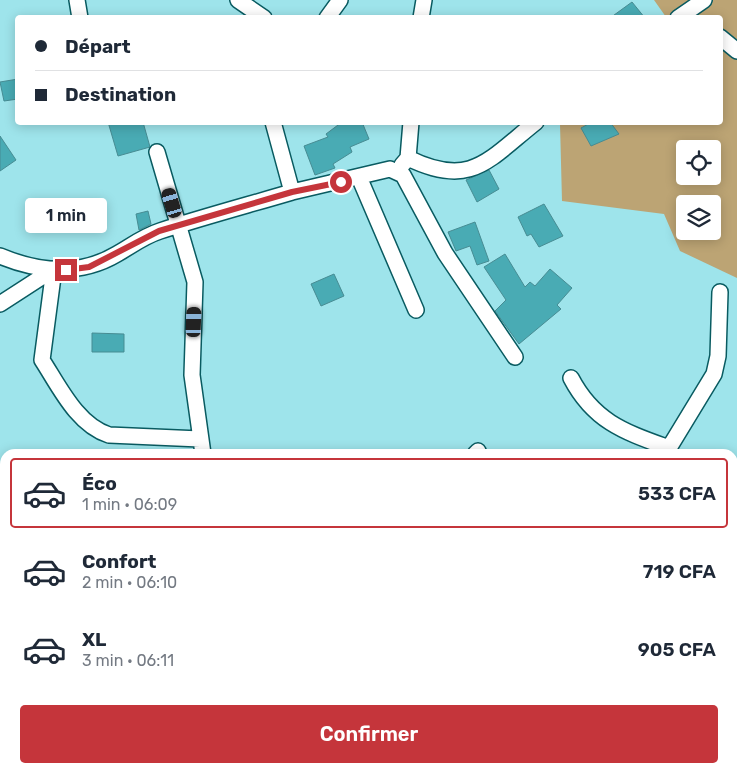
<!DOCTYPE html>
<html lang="fr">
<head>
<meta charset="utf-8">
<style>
	:root { --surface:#fff; --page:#f2f2f3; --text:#1f2937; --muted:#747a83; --line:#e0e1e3; --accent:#c5353b }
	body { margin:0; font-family:Rubik,sans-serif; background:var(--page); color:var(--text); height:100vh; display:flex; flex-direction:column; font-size:19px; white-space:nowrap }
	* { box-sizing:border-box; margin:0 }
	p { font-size:16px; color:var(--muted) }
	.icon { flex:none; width:28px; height:28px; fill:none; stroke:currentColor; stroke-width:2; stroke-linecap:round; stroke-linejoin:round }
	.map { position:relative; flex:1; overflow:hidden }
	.details { position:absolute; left:0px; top:449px; width:738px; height:324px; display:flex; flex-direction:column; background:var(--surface); border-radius:15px 15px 0 0; box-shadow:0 2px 12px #0003 }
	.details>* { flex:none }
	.top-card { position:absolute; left:15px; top:15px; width:708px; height:110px; border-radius:5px; box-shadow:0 2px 12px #0003; display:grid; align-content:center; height:110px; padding:0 20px; background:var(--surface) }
	.tools { position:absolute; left:676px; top:140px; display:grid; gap:10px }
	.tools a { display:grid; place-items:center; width:45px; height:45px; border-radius:5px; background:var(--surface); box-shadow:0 2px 12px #0003; font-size:25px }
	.end { position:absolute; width:22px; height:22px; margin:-11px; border:6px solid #c5353b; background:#fff; box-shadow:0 0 0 2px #fff }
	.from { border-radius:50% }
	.bubble { position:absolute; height:35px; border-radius:5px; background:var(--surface); box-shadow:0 2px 12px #0003; font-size:16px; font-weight:600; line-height:35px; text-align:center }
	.car { position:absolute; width:15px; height:30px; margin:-15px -8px; border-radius:6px; box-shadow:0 0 4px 1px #0007; background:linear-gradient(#222 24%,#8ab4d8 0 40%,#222 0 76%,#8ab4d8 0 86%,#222 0) }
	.top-card b { display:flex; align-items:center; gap:18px; height:48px; font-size:19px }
	.top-card b+b { border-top:1px solid var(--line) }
	.top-card i { width:12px; height:12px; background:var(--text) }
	ul { padding:9px 0 0; list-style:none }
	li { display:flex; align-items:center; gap:15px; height:70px; margin:0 10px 8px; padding:0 10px; border:2px solid transparent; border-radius:5px }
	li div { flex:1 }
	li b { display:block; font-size:19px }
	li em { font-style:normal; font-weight:600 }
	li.current { border-color:var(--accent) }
	li>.icon { width:45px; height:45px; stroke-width:1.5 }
	.action { display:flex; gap:10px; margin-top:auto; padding:10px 20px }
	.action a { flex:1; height:58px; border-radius:5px; background:var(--accent); color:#fff; font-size:20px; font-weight:600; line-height:58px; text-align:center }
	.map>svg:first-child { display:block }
	.green { fill:#bca474; fill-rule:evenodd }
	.building { fill:#49abb4; stroke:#478c93 }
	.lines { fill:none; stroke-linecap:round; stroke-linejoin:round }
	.service-casing { stroke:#095b61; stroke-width:10 }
	.minor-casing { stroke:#095b61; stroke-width:18 }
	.primary-casing { stroke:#9873a8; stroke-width:28 }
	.service { stroke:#fff; stroke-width:8 }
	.minor { stroke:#fff; stroke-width:15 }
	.primary { stroke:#eec2f2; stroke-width:25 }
	.route { stroke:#c5353b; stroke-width:6 }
</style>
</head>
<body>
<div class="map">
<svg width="737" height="772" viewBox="0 0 737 772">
	<rect width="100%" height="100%" fill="#9ee4eb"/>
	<path class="green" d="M654,0h83v278l-57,-27 -16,-37 -102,-13 -2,-77 2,-2h158v-104l-54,-1zM685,149h27v27h-27zM685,204h27v27h-27z"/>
	<path class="building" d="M632,2l13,16h-35z
		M18,79v20l-14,2 -4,-19z
		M108,122h35l7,25 -32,9z
		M342,122h20l7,17 -19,8 2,5 -19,12 2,4 -20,7 -11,-29 24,-9 -2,-3z
		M592,122h18l9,12 -28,12 -10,-18z
		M0,136l16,24 -16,11z
		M489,170l10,19 -22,13 -11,-22z
		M544,204l19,32 -24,11 -8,-13 -4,2 -9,-19z
		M148,211l3,13 -12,6 -3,-16z
		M475,222l14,39 -12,4 -7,-19 -14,5 -8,-19z
		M505,254l20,33 5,-5 5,4 15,-17 22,19 -15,17 4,4 -42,35 -24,-33 11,-11 -22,-33z
		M334,274l10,22 -23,10 -10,-22z
		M92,333l32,1v18h-32z"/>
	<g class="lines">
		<g class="service-casing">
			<path id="service" d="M340,772l1,-4"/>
		</g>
		<g class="minor-casing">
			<path id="minor" d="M77,0l3,18
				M238,0l26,18
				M327,18l13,-18
				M421,18l3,-18
				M678,18l26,-18
				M720,37l17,14
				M157,152l38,130 -3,93 11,79
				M408,158c63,31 80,2 128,-36
				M402,165l6,-7 3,-36
				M359,177l57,133
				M292,192l98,-23 13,6 42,78 70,104
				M0,256c38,16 80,20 117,-2 14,-8 27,-18 43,-23 43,-14 88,-26 132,-39l-19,-70
				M54,269l-12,91c17,26 35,65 67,75l91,4
				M0,304l54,-35
				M571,378c23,44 54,54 98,70
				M475,454l3,-3
				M670,454l-1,-6 45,-74 4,-18 2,-64
				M0,581l2,3 -2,10
				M589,768l2,4
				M239,772v-4
				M476,772l4,-4"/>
		</g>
		<g class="primary-casing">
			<path id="primary" d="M0,707l5,2
				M183,768l13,4"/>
		</g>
		<use href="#service" class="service"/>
		<use href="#minor" class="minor"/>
		<use href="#primary" class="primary"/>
	</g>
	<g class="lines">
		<path class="route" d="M66,270l23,-3 70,-36 133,-39 49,-10"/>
	</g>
</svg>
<div class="tools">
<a><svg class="icon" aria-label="locate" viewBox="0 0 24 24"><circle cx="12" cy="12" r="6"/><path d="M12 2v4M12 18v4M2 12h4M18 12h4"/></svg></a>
<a><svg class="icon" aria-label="layers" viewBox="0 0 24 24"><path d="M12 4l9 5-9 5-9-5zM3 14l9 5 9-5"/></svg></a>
</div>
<i class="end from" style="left:341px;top:182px"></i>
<i class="end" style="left:66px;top:270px"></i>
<div class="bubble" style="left:25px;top:198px;width:82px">1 min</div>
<i class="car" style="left:172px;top:203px;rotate:343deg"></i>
<i class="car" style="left:194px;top:322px;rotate:2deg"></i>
<div class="top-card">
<b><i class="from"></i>Départ</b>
<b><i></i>Destination</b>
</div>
<section class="details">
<ul>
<li class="current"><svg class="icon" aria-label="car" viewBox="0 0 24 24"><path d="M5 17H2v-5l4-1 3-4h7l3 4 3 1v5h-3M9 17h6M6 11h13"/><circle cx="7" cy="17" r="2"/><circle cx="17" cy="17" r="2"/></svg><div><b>Éco</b><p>1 min · 06:09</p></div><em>533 CFA</em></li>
<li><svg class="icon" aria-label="car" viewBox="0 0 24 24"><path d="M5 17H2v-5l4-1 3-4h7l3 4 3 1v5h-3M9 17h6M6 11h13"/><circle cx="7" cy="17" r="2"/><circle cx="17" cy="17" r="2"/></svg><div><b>Confort</b><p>2 min · 06:10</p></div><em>719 CFA</em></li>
<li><svg class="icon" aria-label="car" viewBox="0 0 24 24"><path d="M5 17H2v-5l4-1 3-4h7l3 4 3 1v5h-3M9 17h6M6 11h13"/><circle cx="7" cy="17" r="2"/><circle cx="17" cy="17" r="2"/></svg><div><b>XL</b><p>3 min · 06:11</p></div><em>905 CFA</em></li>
</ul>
<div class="action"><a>Confirmer</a></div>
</section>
</div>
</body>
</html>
